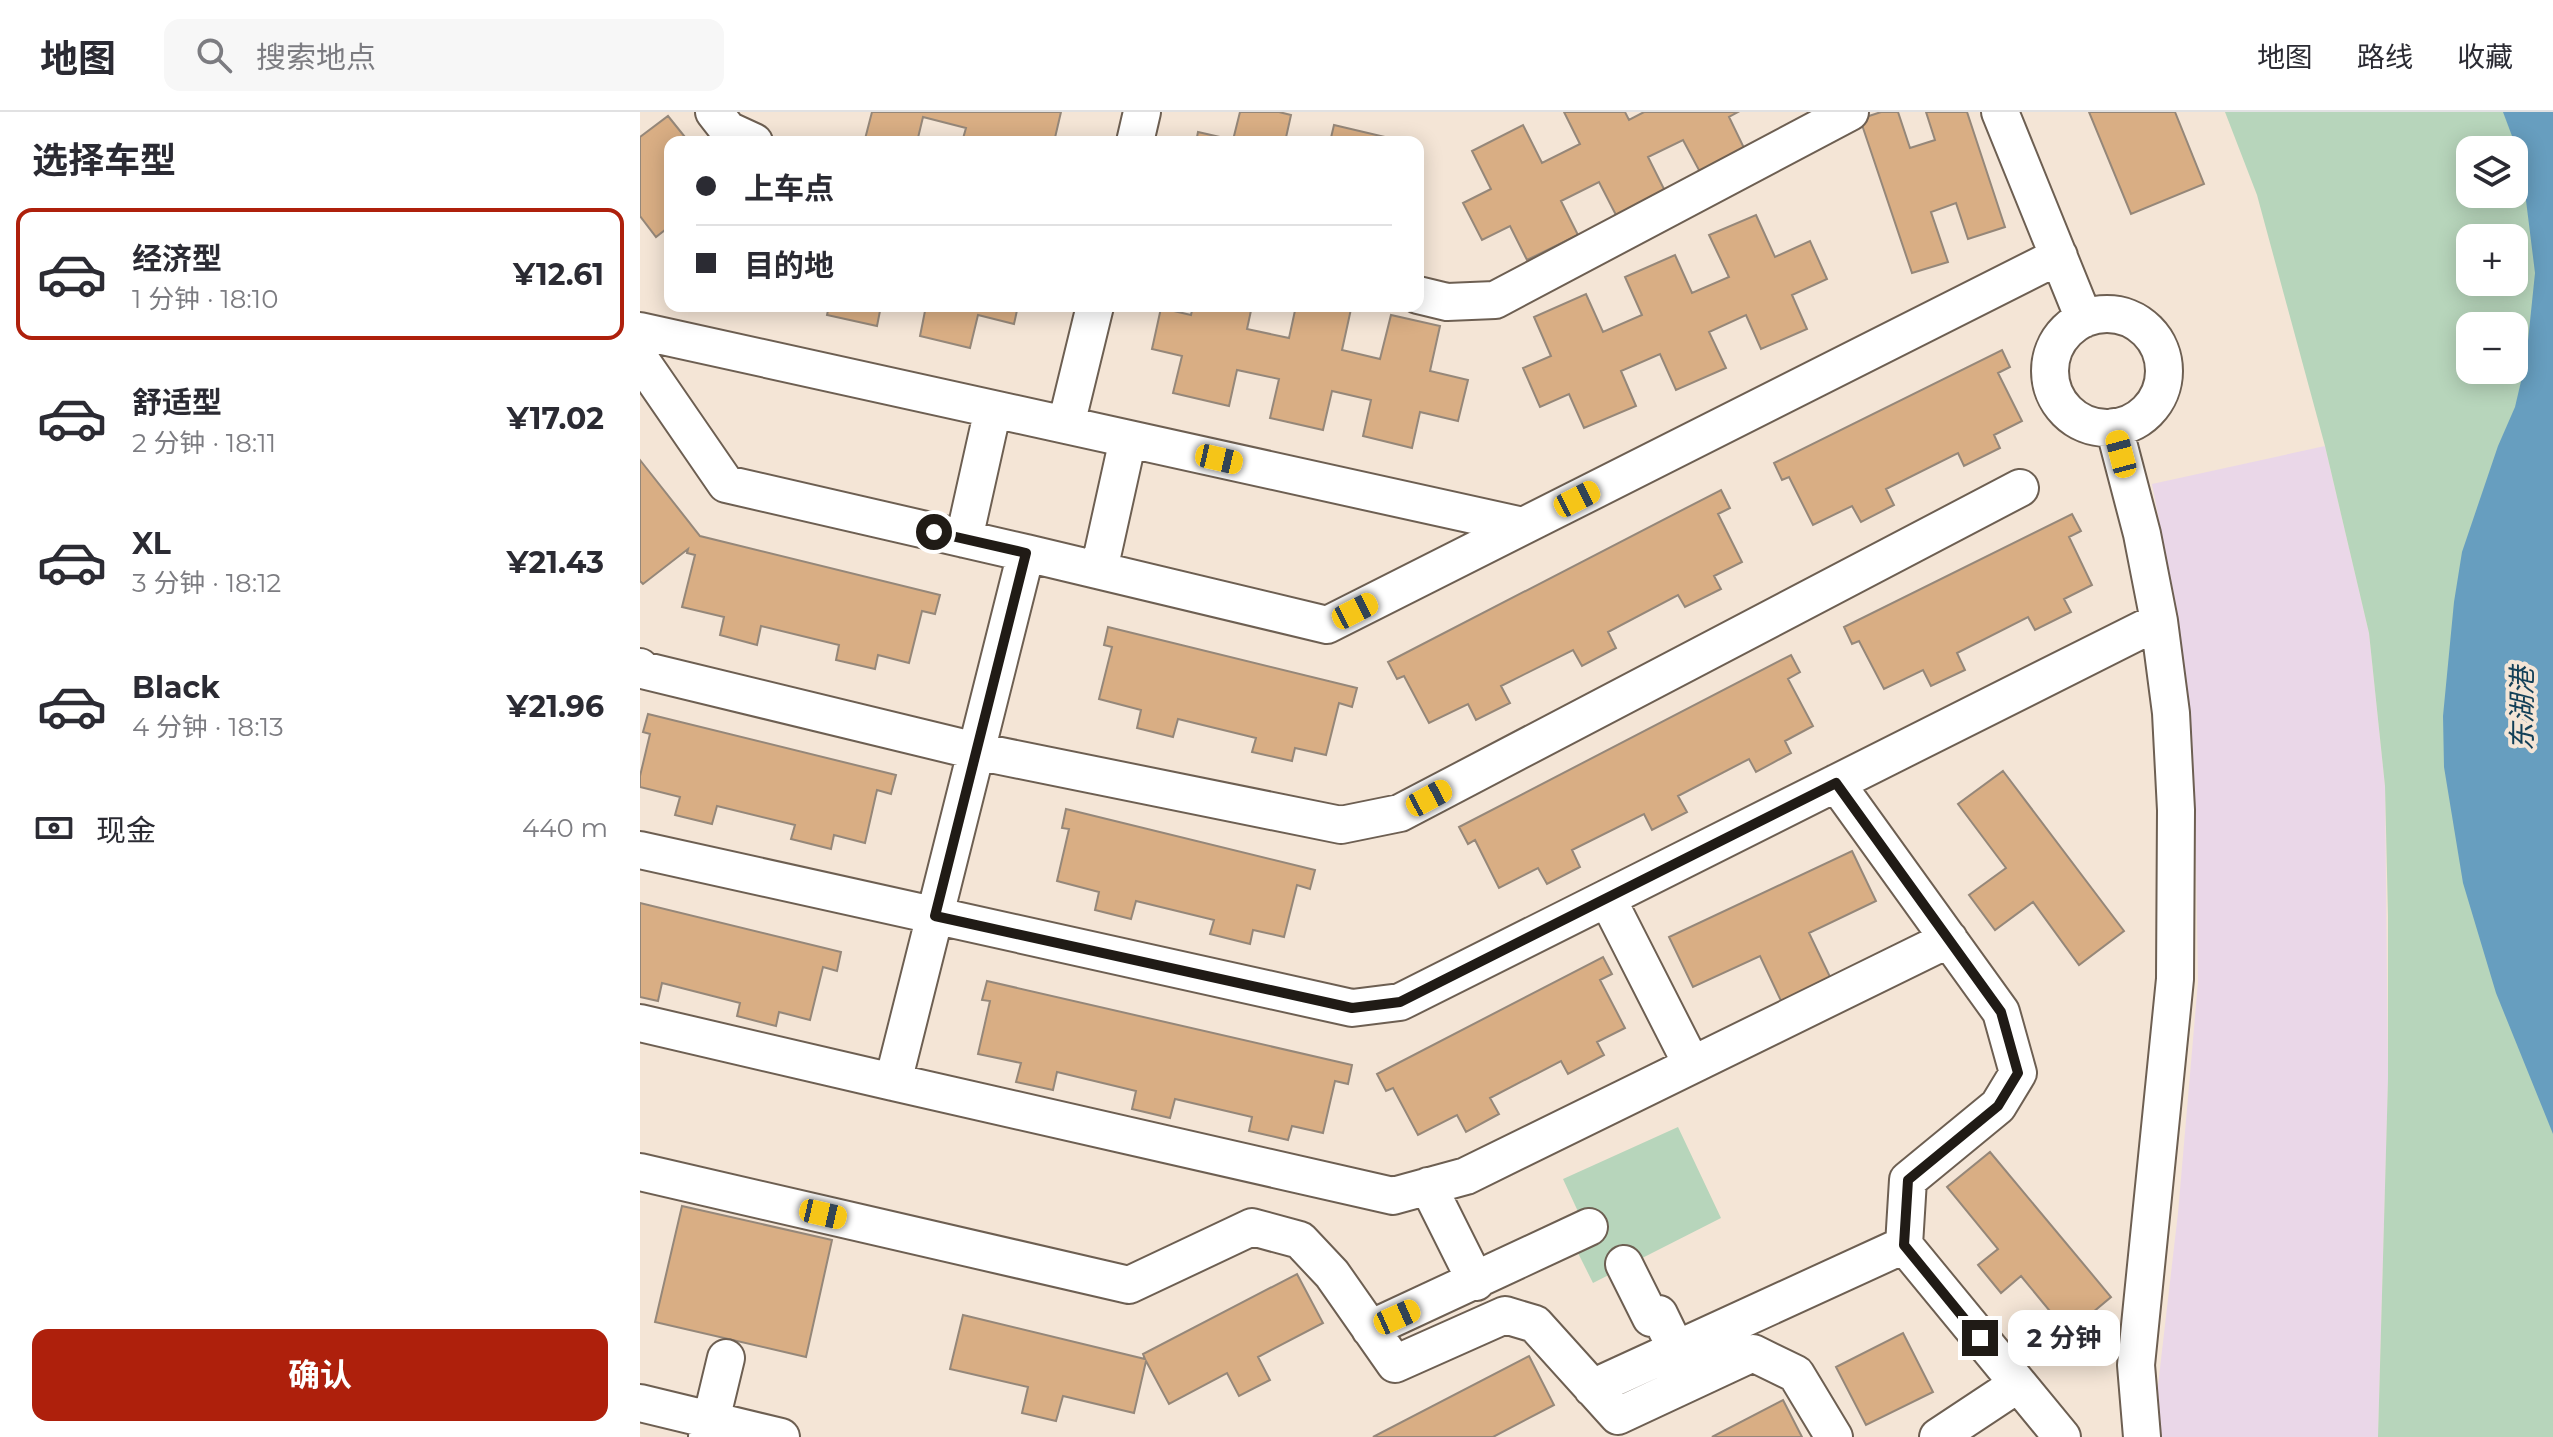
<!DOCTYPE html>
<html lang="zh">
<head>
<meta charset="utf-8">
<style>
	:root { --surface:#fff; --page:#f7f7f7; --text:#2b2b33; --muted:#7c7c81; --line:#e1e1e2; --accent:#ae200c }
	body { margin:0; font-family:Montserrat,"Noto Sans SC",sans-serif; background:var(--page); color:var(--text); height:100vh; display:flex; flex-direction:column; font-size:30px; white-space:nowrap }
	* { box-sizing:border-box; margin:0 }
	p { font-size:26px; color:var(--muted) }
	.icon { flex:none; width:44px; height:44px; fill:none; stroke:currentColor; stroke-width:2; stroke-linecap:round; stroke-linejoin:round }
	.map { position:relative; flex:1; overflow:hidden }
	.side { display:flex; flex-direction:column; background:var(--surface); width:640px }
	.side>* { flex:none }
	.banner { position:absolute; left:24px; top:24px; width:760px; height:176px; border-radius:16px; box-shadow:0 4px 20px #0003; display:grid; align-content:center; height:176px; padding:0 32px; background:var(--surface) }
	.controls { position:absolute; left:1816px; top:24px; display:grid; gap:16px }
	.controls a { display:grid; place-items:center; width:72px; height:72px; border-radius:16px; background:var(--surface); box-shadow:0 4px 20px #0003; font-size:40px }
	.end { position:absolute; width:36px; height:36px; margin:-18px; border:10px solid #201b16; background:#fff; box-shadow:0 0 0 4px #fff }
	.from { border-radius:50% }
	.bubble { position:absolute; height:56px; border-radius:16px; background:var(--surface); box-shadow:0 4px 20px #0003; font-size:26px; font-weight:700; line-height:56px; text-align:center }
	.car { position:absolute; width:24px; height:48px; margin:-24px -12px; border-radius:10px; box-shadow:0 0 6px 2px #0007; background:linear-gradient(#f5c518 24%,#345 0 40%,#f5c518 0 76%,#345 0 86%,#f5c518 0) }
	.banner b { display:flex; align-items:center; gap:28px; height:76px; font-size:30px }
	.banner b+b { border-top:2px solid var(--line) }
	.banner i { width:20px; height:20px; background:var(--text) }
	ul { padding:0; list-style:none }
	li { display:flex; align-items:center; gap:24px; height:132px; margin:0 16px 12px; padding:0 16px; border:4px solid transparent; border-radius:16px }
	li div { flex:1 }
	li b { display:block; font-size:30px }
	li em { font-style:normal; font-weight:700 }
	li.on { border-color:var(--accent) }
	li>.icon { width:72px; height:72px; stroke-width:1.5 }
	h2 { padding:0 32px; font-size:36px; line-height:96px }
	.pay { display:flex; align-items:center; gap:20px; height:88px; padding:0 32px; font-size:30px }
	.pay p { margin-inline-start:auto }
	.button { display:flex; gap:16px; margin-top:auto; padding:16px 32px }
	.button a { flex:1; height:92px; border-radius:16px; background:var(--accent); color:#fff; font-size:32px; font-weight:700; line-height:92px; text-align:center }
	header { display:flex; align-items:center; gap:48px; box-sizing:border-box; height:112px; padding:0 40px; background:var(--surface); border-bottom:2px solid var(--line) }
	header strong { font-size:38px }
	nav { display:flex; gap:44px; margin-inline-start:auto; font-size:28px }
	.search { width:560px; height:72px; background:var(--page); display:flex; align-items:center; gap:20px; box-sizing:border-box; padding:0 28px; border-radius:16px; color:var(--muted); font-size:30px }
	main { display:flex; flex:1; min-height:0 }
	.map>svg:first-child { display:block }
	.commercial { fill:#ead7e8 }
	.green { fill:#b7d5bb; fill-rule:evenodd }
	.water { fill:#679ebf }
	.building { fill:#d9ae84; stroke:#958779; stroke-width:2 }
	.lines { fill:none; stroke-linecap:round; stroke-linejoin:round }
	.minor-casing { stroke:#6d5f52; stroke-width:40 }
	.minor { stroke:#fff; stroke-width:36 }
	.route { stroke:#201b16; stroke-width:10 }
	.labels { text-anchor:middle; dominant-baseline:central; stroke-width:8; stroke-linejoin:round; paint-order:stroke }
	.water-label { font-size:28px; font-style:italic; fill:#123f57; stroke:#f4e5d6 }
</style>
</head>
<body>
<header>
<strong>地图</strong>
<div class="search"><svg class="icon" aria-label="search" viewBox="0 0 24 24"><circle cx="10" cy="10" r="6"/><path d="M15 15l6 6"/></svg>搜索地点</div>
<nav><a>地图</a><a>路线</a><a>收藏</a></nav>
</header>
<main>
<section class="side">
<h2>选择车型</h2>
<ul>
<li class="on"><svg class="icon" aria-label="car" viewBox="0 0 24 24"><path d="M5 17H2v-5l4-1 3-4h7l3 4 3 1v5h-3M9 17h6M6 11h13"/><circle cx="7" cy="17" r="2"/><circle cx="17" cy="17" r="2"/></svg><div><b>经济型</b><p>1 分钟 · 18:10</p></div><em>¥12.61</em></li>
<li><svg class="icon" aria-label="car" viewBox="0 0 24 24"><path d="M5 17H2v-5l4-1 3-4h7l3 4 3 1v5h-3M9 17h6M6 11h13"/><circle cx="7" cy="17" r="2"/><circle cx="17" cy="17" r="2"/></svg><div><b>舒适型</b><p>2 分钟 · 18:11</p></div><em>¥17.02</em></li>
<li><svg class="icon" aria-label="car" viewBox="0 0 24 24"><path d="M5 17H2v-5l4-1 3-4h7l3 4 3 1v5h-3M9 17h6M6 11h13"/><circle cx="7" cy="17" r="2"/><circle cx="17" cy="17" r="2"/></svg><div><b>XL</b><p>3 分钟 · 18:12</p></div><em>¥21.43</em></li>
<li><svg class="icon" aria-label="car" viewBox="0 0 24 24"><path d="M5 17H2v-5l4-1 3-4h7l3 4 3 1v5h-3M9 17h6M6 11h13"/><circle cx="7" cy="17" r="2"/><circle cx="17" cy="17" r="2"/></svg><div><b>Black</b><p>4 分钟 · 18:13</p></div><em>¥21.96</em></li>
</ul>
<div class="pay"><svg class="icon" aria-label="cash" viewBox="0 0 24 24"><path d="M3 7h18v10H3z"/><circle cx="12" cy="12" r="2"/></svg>现金<p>440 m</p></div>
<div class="button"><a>确认</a></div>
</section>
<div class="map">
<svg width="1913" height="1325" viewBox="0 0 1913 1325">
	<rect width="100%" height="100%" fill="#f4e5d6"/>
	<path class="commercial" d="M1685,334l44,187 16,153 3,293 -10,358h-226l26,-224 20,-231 -3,-183 -18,-186 -25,-129z"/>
	<path class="green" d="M1585,0h328v1325h-175l10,-358v-163l-3,-130 -16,-153 -44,-187 -68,-251zM1830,38h44v44h-44zM1830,126h44v44h-44zM1830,214h44v44h-44z
		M1038,1015l43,91 -128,65 -22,-44 16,-8 -24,-52z"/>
	<path class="water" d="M1863,0h50v1022l-57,-141 -33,-110 -19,-116 -1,-51 11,-114 8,-50 36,-106 17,-39 11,-47 9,-87 -14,-113z"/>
	<path class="building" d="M232,0h189l-7,30 -37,-2 -1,2h-54l4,-14 -43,-11 -6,25h-41l-11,-3z
		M600,0h39l12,3 -6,27h-89l2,-10 35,8z
		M924,0h61l4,8 15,-8h94l-9,5 16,33 -45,22 -17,-32 -35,17 18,36 -49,24 -18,-35 -38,19 17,34 -51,25 -17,-34 -28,14 -19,-37 28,-14 -19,-38 51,-26 19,38 38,-19z
		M1241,0h17l12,36 25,-8 -9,-28h41l38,115 -37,12 -12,-36 -25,9 17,50 -36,11 -52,-154z
		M1449,0h86l29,72 -73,30z
		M28,4l21,26h-19v84l-14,11 -16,-21v-79z
		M694,13l51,12 -1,5h-54z
		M1116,103l19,42 35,-16 17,38 -35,16 15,34 -46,20 -15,-34 -37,17 17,36 -50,22 -16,-36 -39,17 15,35 -52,22 -15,-34 -29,13 -17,-39 28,-12 -17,-39 52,-23 17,38 39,-17 -17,-38 50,-22 17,38 37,-16 -20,-42z
		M189,194h52l-4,20 -50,-11z
		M286,194h92l-4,18 -36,-9 -8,33 -50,-12z
		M553,194h59l-5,23 42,9 7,-32h41l14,3 -9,41 38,9 11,-44 49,11 -10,45 38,9 -10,41 -38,-9 -8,36 -49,-12 8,-36 -39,-9 -9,39 -53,-12 9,-39 -42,-9 -8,36 -56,-13 9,-37 -30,-7 9,-41 30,7z
		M1362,238l8,17 -12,6 24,48 -28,14 6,13 -36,18 -6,-13 -72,36 8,16 -33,17 -9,-16 -39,19 -24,-48 -7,3 -8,-17z
		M0,348l60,76 240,59 -5,19 -13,-3 -13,52 -31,-8 -3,14 -39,-9 3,-15 -78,-19 -4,19 -37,-10 4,-18 -42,-10 13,-52 -8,-2 1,-4 -45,35 -3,-3z
		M1081,378l9,18 -12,6 24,48 -28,14 7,13 -36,18 -7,-12 -70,37 8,16 -34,18 -9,-16 -72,36 9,17 -34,17 -8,-16 -39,19 -25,-47 -7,3 -9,-17z
		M1432,402l9,17 -12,6 23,48 -28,14 7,13 -36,18 -7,-13 -71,36 8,17 -34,16 -8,-16 -39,19 -25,-48 -7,3 -8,-17z
		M468,515l249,61 -5,19 -13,-4 -13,52 -31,-7 -3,13 -40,-9 4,-14 -78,-19 -5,18 -36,-9 4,-18 -42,-11 13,-52 -8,-2z
		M1151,543l9,17 -12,7 25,47 -28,15 6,12 -35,19 -7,-13 -71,37 9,16 -35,18 -8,-16 -72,36 8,17 -33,17 -9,-16 -39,20 -24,-48 -7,4 -9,-17z
		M8,602l248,61 -5,19 -14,-4 -12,53 -31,-8 -3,14 -40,-10 4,-14 -78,-19 -5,18 -37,-9 5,-18 -40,-10v-11l10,-42 -7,-2z
		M1363,659l121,160 -45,34 -46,-63 -38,28 -26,-35 37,-27 -48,-64z
		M426,697l249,61 -5,19 -13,-4 -13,52 -31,-7 -3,14 -40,-10 4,-14 -78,-19 -5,18 -36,-9 4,-18 -42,-11 12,-52 -7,-1z
		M1212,739l24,50 -67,32 23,48 -49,24 -23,-49 -67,31 -24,-50z
		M0,791l201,49 -4,19 -14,-4 -13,53 -31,-8 -3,14 -39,-10 3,-13 -78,-20 -4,18 -18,-4z
		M963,845l9,17 -12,6 25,48 -28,14 7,13 -36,19 -7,-13 -71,37 9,16 -33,18 -9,-17 -39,20 -25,-47 -7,3 -9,-17z
		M347,869l365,84 -4,19 -13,-3 -12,52 -31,-7 -4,14 -39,-9 3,-14 -77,-18 -5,19 -38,-9 4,-18 -79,-19 -4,18 -37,-8 5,-19 -43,-9 12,-53 -8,-1z
		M1350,1040l121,145 -43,36 -47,-57 -20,17 -23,-28 20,-16 -51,-62z
		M42,1094l150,34 -26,117 -151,-35z
		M657,1162l26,49 -65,34 12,23 -31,16 -12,-23 -58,31 -23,-43 -12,52 -71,-17 -7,25 -34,-8 6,-26 -78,-18 13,-54 182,44 -2,-5z
		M1263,1221l30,59 -67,33 -30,-58z
		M889,1244l25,49 -61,32h-120z
		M1143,1288l19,37h-90z"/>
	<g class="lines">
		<g class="minor-casing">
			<path id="minor" d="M74,0l14,18 26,12
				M1360,0l84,207
				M495,30l7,-30
				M778,183l29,7 48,-2 355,-188
				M1410 259a57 57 0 1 1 114 0a57 57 0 1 1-114 0Z
				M0,219l883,195
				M0,247l86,125 300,69 -133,529 500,114 73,-20 483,-237
				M426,313l29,-119
				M1474,315l28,107 17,87 12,92 5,97 -1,169 -39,386 6,72
				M324,427l29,-130
				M386,441l301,72 732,-369
				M459,458l29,-131
				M0,555l2,3 334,81 365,74 59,-12 620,-325
				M1196,671l165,229 17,61 -20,33 -90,74 -4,65 158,192
				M0,738l712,158 48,-6 759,-381
				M967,786l85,167
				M0,911l253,59
				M0,1060l489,113 123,-58 48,13 32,34 63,90 110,-49 30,9 83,92 135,-63 43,21 38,63
				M788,1074l48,96
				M984,1152l27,54 8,-4 17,35
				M730,1217l219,-102
				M952,1276l312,-143
				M0,1291l141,34
				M67,1325l19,-79
				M1298,1325l80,-53"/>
		</g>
		<use href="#minor" class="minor"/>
	</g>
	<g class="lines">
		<path class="route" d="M294,420l92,21 -91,363 417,92 48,-6 436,-219 165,229 17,61 -20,33 -90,74 -4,65 76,93"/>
	</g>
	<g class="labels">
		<g class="water-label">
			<text transform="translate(1882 597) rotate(-90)">东湖港</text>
		</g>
	</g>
</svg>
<div class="controls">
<a><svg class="icon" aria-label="layers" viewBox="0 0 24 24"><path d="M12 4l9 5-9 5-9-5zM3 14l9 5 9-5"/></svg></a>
<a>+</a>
<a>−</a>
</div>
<i class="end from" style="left:294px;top:420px"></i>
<i class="end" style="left:1340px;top:1226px"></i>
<div class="bubble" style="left:1368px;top:1198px;width:112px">2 分钟</div>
<i class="car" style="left:1481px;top:342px;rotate:345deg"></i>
<i class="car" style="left:579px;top:347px;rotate:103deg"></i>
<i class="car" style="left:937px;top:387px;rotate:63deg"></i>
<i class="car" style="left:715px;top:499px;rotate:63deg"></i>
<i class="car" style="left:789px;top:686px;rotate:62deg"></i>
<i class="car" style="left:183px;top:1102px;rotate:103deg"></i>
<i class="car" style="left:757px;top:1205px;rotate:66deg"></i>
<div class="banner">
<b><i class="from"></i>上车点</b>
<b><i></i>目的地</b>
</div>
</div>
</main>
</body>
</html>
